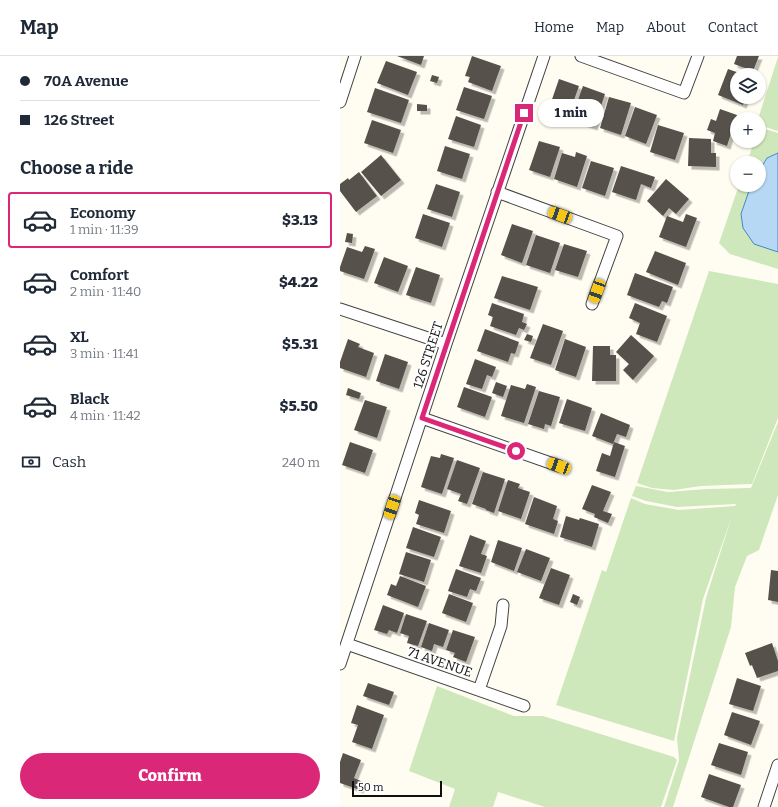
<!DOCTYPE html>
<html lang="en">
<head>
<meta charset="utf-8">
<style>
	:root { --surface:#fff; --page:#f2f2f3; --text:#1f2937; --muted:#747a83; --line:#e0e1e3; --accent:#db2777 }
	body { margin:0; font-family:Bitter,serif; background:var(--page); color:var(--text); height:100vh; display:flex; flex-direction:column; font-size:15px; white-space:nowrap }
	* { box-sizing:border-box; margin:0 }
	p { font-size:13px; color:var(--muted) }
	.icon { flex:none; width:22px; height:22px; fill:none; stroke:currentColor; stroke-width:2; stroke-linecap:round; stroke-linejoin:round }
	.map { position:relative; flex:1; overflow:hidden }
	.side { display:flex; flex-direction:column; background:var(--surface); width:340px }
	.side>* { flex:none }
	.hud { display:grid; align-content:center; height:88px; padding:0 20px; background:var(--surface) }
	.fabs { position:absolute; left:390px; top:12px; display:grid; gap:8px }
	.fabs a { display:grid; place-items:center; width:36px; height:36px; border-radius:50%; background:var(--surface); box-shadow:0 1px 3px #0004; font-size:20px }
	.scale { position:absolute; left:12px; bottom:10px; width:90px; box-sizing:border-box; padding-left:4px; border:2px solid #0f0f0f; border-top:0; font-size:11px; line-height:14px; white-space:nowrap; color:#0f0f0f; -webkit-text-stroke:3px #fff; paint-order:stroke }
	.end { position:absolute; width:18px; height:18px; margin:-9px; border:5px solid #db2777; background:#fff; box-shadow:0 0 0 2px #fff }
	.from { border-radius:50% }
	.bubble { position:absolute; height:28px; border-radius:14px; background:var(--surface); box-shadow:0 1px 3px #0004; font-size:13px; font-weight:800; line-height:28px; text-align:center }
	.car { position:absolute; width:12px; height:24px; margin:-12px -6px; border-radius:5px; box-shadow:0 0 3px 1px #0007; background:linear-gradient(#f5c518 24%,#345 0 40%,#f5c518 0 76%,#345 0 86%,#f5c518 0) }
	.hud b { display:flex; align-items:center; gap:14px; height:38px; font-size:15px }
	.hud b+b { border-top:1px solid var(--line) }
	.hud i { width:10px; height:10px; background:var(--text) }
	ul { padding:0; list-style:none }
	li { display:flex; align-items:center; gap:12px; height:56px; margin:0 8px 6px; padding:0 12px; border:2px solid transparent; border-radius:4px }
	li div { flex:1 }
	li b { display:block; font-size:15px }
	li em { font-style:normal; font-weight:800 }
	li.selected { border-color:var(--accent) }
	li>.icon { width:36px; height:36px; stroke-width:1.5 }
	h2 { padding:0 20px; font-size:18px; line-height:48px }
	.pay { display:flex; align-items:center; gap:10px; height:44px; padding:0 20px; font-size:15px }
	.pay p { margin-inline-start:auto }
	.cta { display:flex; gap:8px; margin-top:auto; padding:8px 20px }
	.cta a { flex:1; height:46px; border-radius:24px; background:var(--accent); color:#fff; font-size:16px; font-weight:800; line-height:46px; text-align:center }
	header { display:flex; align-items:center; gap:24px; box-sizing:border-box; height:56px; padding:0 20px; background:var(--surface); border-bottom:1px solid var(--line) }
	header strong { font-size:19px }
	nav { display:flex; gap:22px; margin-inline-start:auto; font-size:14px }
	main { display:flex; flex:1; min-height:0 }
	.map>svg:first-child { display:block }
	.green { fill:#cfe8bb }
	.water { fill:#b7d8f4; stroke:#4087c9 }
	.building { fill:#57514b; filter:url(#shadow) }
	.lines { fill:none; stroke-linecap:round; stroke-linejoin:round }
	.minor-casing { stroke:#424242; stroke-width:13 }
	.minor { stroke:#fff; stroke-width:11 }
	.route { stroke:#db2777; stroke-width:5 }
	.labels { text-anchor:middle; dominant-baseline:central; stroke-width:4; stroke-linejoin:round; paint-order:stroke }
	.street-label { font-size:13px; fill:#0f0f0f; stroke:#fff }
</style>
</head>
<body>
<header>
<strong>Map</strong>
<nav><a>Home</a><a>Map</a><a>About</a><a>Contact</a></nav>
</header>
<main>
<section class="side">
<div class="hud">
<b><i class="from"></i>70A Avenue</b>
<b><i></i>126 Street</b>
</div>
<h2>Choose a ride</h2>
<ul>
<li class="selected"><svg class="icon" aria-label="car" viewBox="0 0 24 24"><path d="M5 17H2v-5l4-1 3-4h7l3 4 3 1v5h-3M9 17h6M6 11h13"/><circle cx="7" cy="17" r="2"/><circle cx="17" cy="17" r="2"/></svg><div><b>Economy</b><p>1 min · 11:39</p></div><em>$3.13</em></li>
<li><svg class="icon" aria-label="car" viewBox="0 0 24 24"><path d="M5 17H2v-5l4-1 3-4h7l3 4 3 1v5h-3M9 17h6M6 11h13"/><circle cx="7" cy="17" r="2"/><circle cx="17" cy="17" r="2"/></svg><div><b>Comfort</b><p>2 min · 11:40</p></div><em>$4.22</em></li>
<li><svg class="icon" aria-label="car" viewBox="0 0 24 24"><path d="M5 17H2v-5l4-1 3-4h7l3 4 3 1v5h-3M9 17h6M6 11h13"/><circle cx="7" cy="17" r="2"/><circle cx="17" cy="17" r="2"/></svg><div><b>XL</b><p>3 min · 11:41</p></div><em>$5.31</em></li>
<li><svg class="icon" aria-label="car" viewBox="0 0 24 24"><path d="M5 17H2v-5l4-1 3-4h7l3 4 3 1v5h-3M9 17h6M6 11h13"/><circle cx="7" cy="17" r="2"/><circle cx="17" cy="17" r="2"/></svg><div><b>Black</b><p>4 min · 11:42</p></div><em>$5.50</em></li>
</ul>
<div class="pay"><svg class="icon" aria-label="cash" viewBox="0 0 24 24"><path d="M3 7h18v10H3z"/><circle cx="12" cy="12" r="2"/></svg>Cash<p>240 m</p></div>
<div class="cta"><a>Confirm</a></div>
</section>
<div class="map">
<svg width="438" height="751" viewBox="0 0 438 751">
	<defs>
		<filter id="shadow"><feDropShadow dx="3.5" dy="3.5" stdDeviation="0" flood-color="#0004"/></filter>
	</defs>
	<rect width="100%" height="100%" fill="#fffdf1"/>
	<path class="green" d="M438,1v74l-19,-6v-6h-1z
		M419,71l19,6v20l-11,5 -8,13v-8h-12l7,-22h5z
		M399,129h12l-10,29 13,30 24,8v17l-48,-15 -11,-11z
		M369,215l69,13v134l-26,66 -51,2 -27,4 -22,-2 -15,-5z
		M438,366v73l-19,55 -12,6 -12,31 -4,40 -58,180h-9l15,-47 -2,-22 29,-140 26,-82 -29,83 -29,142 -118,-36 46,-135 4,2 25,-74 14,6 34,6 56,-4 1,-2 -59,3 -31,-6 -14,-5 4,-10 32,6 38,-3 45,-1z
		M97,630l77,30h29l131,41 3,3 -16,47h-116l-47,-15 -5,15h-44l6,-18 -46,-18z"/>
	<path class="water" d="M438,97v99l-24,-8 -11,-16 -2,-14 10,-29h8v-14l8,-13z"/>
	<path class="building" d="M57,0h27l-3,9z
		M132,0l29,10 -9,25 -24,-9 2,-5 -5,-1z
		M397,0h22l-6,15 -19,-7z
		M46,5l31,11 -9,23 -31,-12z
		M388,13l17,6h-8v22h9l-3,8 -25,-10z
		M92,19l7,2 -2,6 -7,-2z
		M219,23l20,7 -11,31 -20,-6z
		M243,30l22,8 -11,33 -23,-8z
		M124,31l28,9 -8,23 -28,-9z
		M35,32l34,12 -8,23 -34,-11z
		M269,41l22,6 -10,32 -21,-7z
		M77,48l10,1v6h-10z
		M295,51l22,8 -11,29 -21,-8z
		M380,53l17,6 -10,31 -14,-5 2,-8 -8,-3 4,-11 5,2z
		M116,60l25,9 -7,22 -26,-8z
		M32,64l29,10 -8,23 -29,-10z
		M318,69l26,8 -9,27 -25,-8z
		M349,82l22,1v14h5v14l-28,-1z
		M199,85l21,6 -10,30 -21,-7z
		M105,90l25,8 -8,25 -25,-8z
		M236,96l11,4 -10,31 -23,-8 8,-26 13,4z
		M41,99l20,25 -20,16 -20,-24z
		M251,105l23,7 -9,28 -23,-8z
		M281,110l34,11 -4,11 -10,-4 -5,16 -24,-8z
		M19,116l18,24 -21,16 -16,-21v-7l8,-6 1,2z
		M326,123l23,20 -13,15 -7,-6 -6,8 -16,-15z
		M96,128l24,8 -8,25 -25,-8z
		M83,158l27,9 -8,24 -27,-9z
		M346,158l11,4 -11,29 -27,-10 8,-21 16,6z
		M172,168l21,7 -11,32 -21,-8z
		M7,177l6,1 -1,9 -7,-1z
		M196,179l24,8 -10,30 -24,-8z
		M224,188l23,7 -9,26 -23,-7z
		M25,190l10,3 -11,30 -24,-8v-4l7,-20 15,5z
		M315,195l31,12 -8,22 -32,-13z
		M44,201l24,9 -10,26 -24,-9z
		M76,211l24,8 -9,28 -25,-8z
		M295,217l38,14 -6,16 -5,-2 -3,6 -32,-12z
		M162,220l36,11 -8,23 -36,-12z
		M152,247l32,11 -2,8 5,2 -3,6 -5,-2 -3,7 -26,-9 3,-9 -5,-2z
		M295,247l32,13 -10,26 -21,-8 4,-11 -11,-5z
		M203,268l20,7 -12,34 -21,-7z
		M145,273l34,13 -4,12 -4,-1 -3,9 -31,-11z
		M187,278l6,2 -2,6 -7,-2z
		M291,279l23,21 -21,24 -10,-10 6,-6 -13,-12z
		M8,283l12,5 -2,3 16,6 -8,24 -26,-9v-6z
		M225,283l21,8 -10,30 -21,-7z
		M253,290h17v9h6v26h-24z
		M45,298l23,8 -9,27 -23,-8z
		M135,303l21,8 -4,10 -5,-2 -5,14 -16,-5z
		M156,326l11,4 -4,11 -11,-4z
		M187,328l9,3 -12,36 -23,-7 10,-31 14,4z
		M124,331l28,10 -7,20 -28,-10z
		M8,332l13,5 -2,6 -13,-4z
		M199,335l21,6 -9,29 -6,-2 -1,5 -16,-5z
		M227,343l25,9 -7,23 -26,-8z
		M25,344l22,7 -10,31 -23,-8z
		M261,357l29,12 -4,12 -9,-3 -4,10 -21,-8z
		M10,386l23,8 -8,23 -23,-8z
		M274,386l11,4 -10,31 -19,-6 6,-18 8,3z
		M101,398l13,4 -12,36 -21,-7 10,-31 9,2z
		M117,404l23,8 -13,36 -9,-3 3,-7 -14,-5z
		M143,416l22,7 -11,34 -8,-3v-1l-14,-5z
		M168,424l12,4 -2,4 12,4 -9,27 -23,-8z
		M252,429l19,7 -8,19 9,3 -4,9 -14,-6 1,-3 -13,-5z
		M194,441l23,9 -4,13 5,2 -4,13 -29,-10z
		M79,444l32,11 -7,22 -28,-9 3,-9 -4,-2z
		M226,460l13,4 1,-2 19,6 -7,23 -32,-10z
		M73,471l28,10 -7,20 -28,-9z
		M130,479l16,6 -5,13 6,2 -6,17 -22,-7z
		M158,484l24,8 -8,23 -23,-9z
		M186,493l24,9 -9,23 -24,-9z
		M66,496l25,8 -7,22 -25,-8z
		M211,512l19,7 -11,30 -20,-7z
		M116,513l25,9 -5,13 -6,-2 -3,8 -19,-6z
		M431,514l7,1v31l-10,-2z
		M60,520l26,10 -8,21 -31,-12 4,-11 5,2z
		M109,538l24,9 -7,19 -24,-9z
		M233,538l7,3 -3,8 -7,-3z
		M43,549l21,8 -7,20 -8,-3 -2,4 -13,-4z
		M66,558l21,7 -9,25 -11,-3 2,-7 -9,-3z
		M89,567l20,7 -6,17 -9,-3 -2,7 -11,-4z
		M113,574l22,7 -9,25 -13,-5 2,-4 -9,-3z
		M432,587l6,18v10l-21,7 -5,-13 -2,1 -5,-13z
		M397,622l24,8 -8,25 -24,-7z
		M28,627l26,9 -5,13 -26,-9z
		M17,649l27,10 -12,34 -20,-7 6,-17 -7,-2z
		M392,656l28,9 -9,24 -27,-10z
		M379,687l29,9 -7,23 -30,-10z
		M3,697l18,7 -7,18 9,4 -3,8 -20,-7v-21z
		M369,718l32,11 -8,22h-4l-28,-10z"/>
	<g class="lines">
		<g class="minor-casing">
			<path id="minor" d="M241,0l103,37 14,-37
				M0,46l15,-46
				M157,136l120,44 -25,68
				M0,253l106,35
				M82,362l137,48
				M7,588l177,62
				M0,608l106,-320 98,-288
				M139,634l22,-64 2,-21
				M424,751l14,-42"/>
		</g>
		<use href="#minor" class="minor"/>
	</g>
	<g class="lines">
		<path class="route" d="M176,395l-94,-33 102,-305"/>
	</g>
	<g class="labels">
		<g class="street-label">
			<text transform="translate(88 299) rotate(-72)">126 STREET</text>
			<text transform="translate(100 606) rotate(19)">71 AVENUE</text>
		</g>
	</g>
</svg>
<div class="fabs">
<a><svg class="icon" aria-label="layers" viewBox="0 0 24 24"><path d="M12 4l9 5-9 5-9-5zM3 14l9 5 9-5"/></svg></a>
<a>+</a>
<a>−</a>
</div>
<div class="scale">50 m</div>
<i class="end from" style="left:176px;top:395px"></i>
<i class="end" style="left:184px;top:57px"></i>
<div class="bubble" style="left:198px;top:43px;width:66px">1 min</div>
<i class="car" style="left:220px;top:159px;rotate:290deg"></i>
<i class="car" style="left:257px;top:235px;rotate:200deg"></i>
<i class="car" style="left:219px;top:410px;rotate:290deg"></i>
<i class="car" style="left:52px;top:451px;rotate:198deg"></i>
</div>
</main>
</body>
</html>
